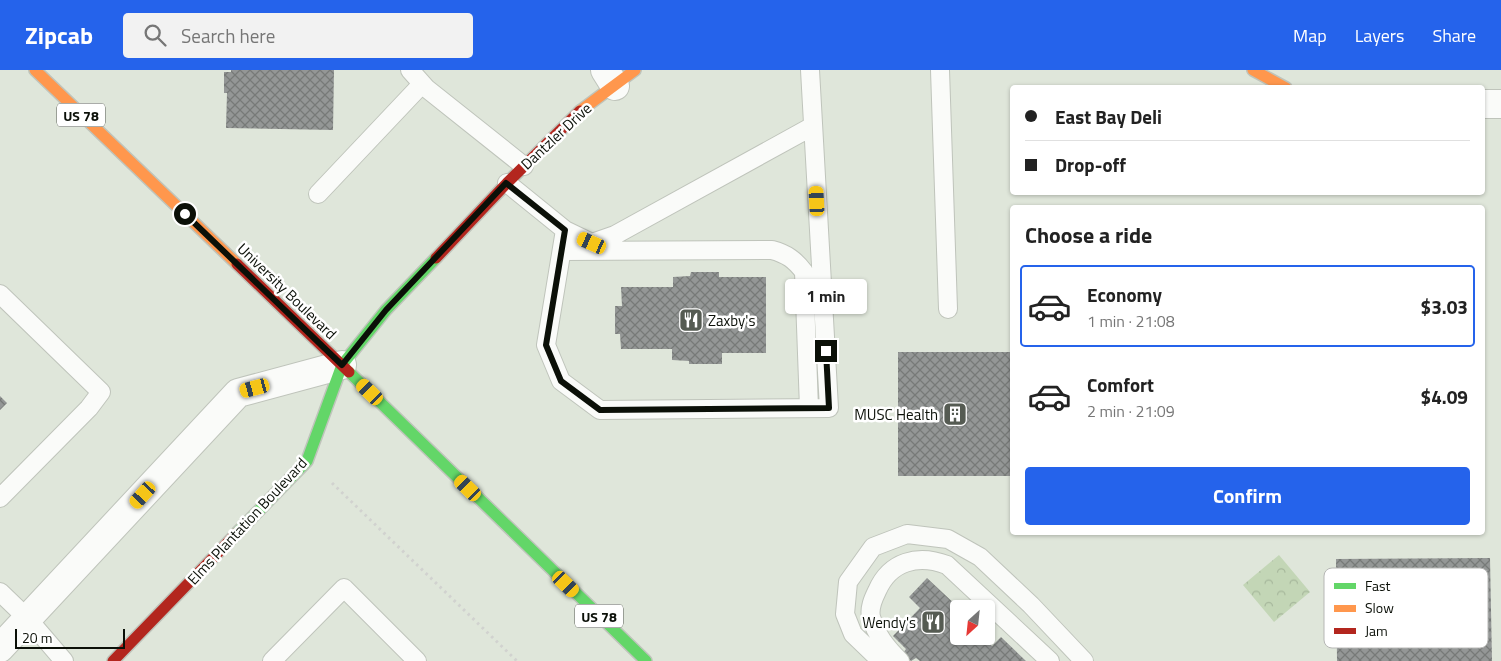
<!DOCTYPE html>
<html lang="en">
<head>
<meta charset="utf-8">
<style>
	:root { --surface:#fff; --page:#f2f2f2; --text:#222; --muted:#767676; --line:#e0e0e0; --accent:#2563eb }
	body { margin:0; font-family:"Titillium Web",sans-serif; background:var(--page); color:var(--text); height:100vh; display:flex; flex-direction:column; font-size:19px; white-space:nowrap }
	* { box-sizing:border-box; margin:0 }
	p { font-size:16px; color:var(--muted) }
	.icon { flex:none; width:28px; height:28px; fill:none; stroke:currentColor; stroke-width:2; stroke-linecap:round; stroke-linejoin:round }
	.map { position:relative; flex:1; overflow:hidden }
	.panel { position:absolute; left:1010px; top:135px; width:475px; height:330px; display:flex; flex-direction:column; background:var(--surface); border-radius:5px; box-shadow:0 1px 4px #0004 }
	.panel>* { flex:none }
	.banner { position:absolute; left:1010px; top:15px; width:475px; height:110px; border-radius:5px; box-shadow:0 1px 4px #0004; display:grid; align-content:center; height:110px; padding:0 15px; background:var(--surface) }
	.needle { width:32px; rotate:207deg }
	.tools { position:absolute; left:950px; top:530px; display:grid; gap:10px }
	.tools a { display:grid; place-items:center; width:45px; height:45px; border-radius:5px; background:var(--surface); box-shadow:0 1px 4px #0004; font-size:25px }
	.scale { position:absolute; left:15px; bottom:12px; width:110px; box-sizing:border-box; padding-left:5px; border:2px solid #0b1008; border-top:0; font-size:14px; line-height:18px; white-space:nowrap; color:#0b1008; -webkit-text-stroke:4px #fff; paint-order:stroke }
	.end { position:absolute; width:22px; height:22px; margin:-11px; border:6px solid #0b1008; background:#fff; box-shadow:0 0 0 2px #fff }
	.from { border-radius:50% }
	.bubble { position:absolute; height:35px; border-radius:5px; background:var(--surface); box-shadow:0 1px 4px #0004; font-size:16px; font-weight:700; line-height:35px; text-align:center }
	.car { position:absolute; width:15px; height:30px; margin:-15px -8px; border-radius:6px; box-shadow:0 0 4px 1px #0007; background:linear-gradient(#f5c518 24%,#345 0 40%,#f5c518 0 76%,#345 0 86%,#f5c518 0) }
	.banner b { display:flex; align-items:center; gap:18px; height:48px; font-size:19px }
	.banner b+b { border-top:1px solid var(--line) }
	.banner i { width:12px; height:12px; background:var(--text) }
	ul { padding:0; list-style:none }
	li { display:flex; align-items:center; gap:15px; height:82px; margin:0 10px 8px; padding:0 5px; border:2px solid transparent; border-radius:5px }
	li div { flex:1 }
	li b { display:block; font-size:19px }
	li em { font-style:normal; font-weight:700 }
	li.current { border-color:var(--accent) }
	li>.icon { width:45px; height:45px; stroke-width:1.5 }
	h2 { padding:0 15px; font-size:22px; line-height:60px }
	.cta { display:flex; gap:10px; margin-top:auto; padding:10px 15px }
	.cta a { flex:1; height:58px; border-radius:5px; background:var(--accent); color:#fff; font-size:20px; font-weight:700; line-height:58px; text-align:center }
	header { display:flex; align-items:center; gap:30px; box-sizing:border-box; height:70px; padding:0 25px; background:var(--accent); color:#fff }
	header strong { font-size:24px }
	nav { display:flex; gap:28px; margin-inline-start:auto; font-size:18px }
	.search { width:350px; height:45px; background:var(--page); display:flex; align-items:center; gap:12px; box-sizing:border-box; padding:0 18px; border-radius:5px; color:var(--muted); font-size:19px }
	.map>svg:first-child { display:block }
	.park { fill:url(#park-crowns) }
	.building { fill:url(#building-cross-hatch) }
	.lines { fill:none; stroke-linecap:round; stroke-linejoin:round }
	.lane-casing { stroke:#bfc4bb; stroke-width:20 }
	.street-casing { stroke:#bfc4bb; stroke-width:30 }
	.fast-casing { stroke:#bfc4bb; stroke-width:14 }
	.slow-casing { stroke:#bfc4bb; stroke-width:14 }
	.jam-casing { stroke:#bfc4bb; stroke-width:14 }
	.path { stroke:#d1d2cf; stroke-width:3; stroke-dasharray:2.5 4; stroke-linecap:butt }
	.lane { stroke:#fafbf9; stroke-width:18 }
	.street { stroke:#fafbf9; stroke-width:28 }
	.fast { stroke:#63d668; stroke-width:11 }
	.slow { stroke:#ff974d; stroke-width:11 }
	.jam { stroke:#b3261e; stroke-width:11 }
	.route { stroke:#0b1008; stroke-width:6 }
	.labels { text-anchor:middle; dominant-baseline:central; stroke-width:5; stroke-linejoin:round; paint-order:stroke }
	.shield { fill:#fff; stroke:#545852; stroke-width:1 }
	.shield-label { font-size:14px; font-weight:bold; fill:#0b1008 }
	.street-label { font-size:15px; fill:#0b1008; stroke:#fff }
	.poi-label { font-size:15px; fill:#0b1008; stroke:#fff; text-anchor:end }
	.key { fill:#fff; stroke:#b6b7b5; stroke-width:1 }
	.key-label { font-size:14px; fill:#0b1008 }
</style>
</head>
<body>
<header>
<strong>Zipcab</strong>
<div class="search"><svg class="icon" aria-label="search" viewBox="0 0 24 24"><circle cx="10" cy="10" r="6"/><path d="M15 15l6 6"/></svg>Search here</div>
<nav><a>Map</a><a>Layers</a><a>Share</a></nav>
</header>
<div class="map">
<svg width="1501" height="591" viewBox="0 0 1501 591">
	<defs>
		<pattern id="park-crowns" width="20" height="18" patternUnits="userSpaceOnUse" patternTransform="scale(1.25)"><rect width="20" height="18" fill="#c3d6b6"/><path d="M2 6a3 3 0 1 1 6 0M12 15a3 3 0 1 1 6 0" fill="none" stroke="#a6b79b"/></pattern>
		<pattern id="building-cross-hatch" width="8" height="8" patternUnits="userSpaceOnUse" patternTransform="scale(1.25)"><rect width="8" height="8" fill="#949796"/><path d="M0 0l8 8M0 8l8-8" fill="none" stroke="#777a78"/></pattern>
	</defs>
	<rect width="100%" height="100%" fill="#dfe6da"/>
	<path class="park" d="M1279,485l31,37 -36,30 -31,-37z"/>
	<path class="building" d="M231,0h103l-1,60 -107,-2 1,-35h-3v-21h7z
		M691,202h28v5h47v76h-44v11h-33v-3l-17,-1v-11h-51l-1,-15h-5v-28h7l-1,-19h52v-10l17,-1z
		M898,282h114v124h-114z
		M0,326l7,7 -7,7z
		M1490,488l2,103h-155l-1,-102z
		M927,508l32,30v28h23l10,10 9,-9 25,24h-106l-4,-3 -5,3 -8,-8 3,-4 -13,-13 27,-28 -11,-11z"/>
	<g class="lines">
		<g class="lane-casing">
			<path id="lane" d="M410,0l16,18 98,78
				M940,0l8,239
				M507,113l58,47 27,13 23,-8 198,-109
				M318,124l104,-110
				M565,160l-19,115 15,36 39,29 229,-2 -19,-338
				M562,181l210,-1c15,4 23,10 32,22l5,136
				M0,224l101,98 -12,16 -89,90
				M0,522l28,27 36,42
				M272,591l72,-73 73,73
				M881,591l-28,-27 -8,-20 3,-32 25,-35 34,-13 41,5 32,18 51,48 53,56
				M900,591c-13,-13 -24,-26 -29,-44 -2,-9 2,-18 6,-26 13,-30 41,-37 70,-26l103,96"/>
		</g>
		<g class="street-casing">
			<path id="street" d="M605,0l10,16
				M1482,34h19
				M0,578l238,-255 104,-28"/>
		</g>
		<g class="fast-casing">
			<path id="fast" d="M349,302l297,289
				M237,463l70,-72 35,-96 44,-55 50,-52"/>
		</g>
		<g class="slow-casing">
			<path id="slow" d="M35,0l202,194
				M1253,0l33,18
				M580,41l55,-41"/>
		</g>
		<g class="jam-casing">
			<path id="jam" d="M436,188l71,-75 73,-72
				M237,194l112,108
				M113,591l124,-128"/>
		</g>
		<path class="path" d="M332,413l185,178"/>
		<use href="#lane" class="lane"/>
		<use href="#street" class="street"/>
		<use href="#fast" class="fast"/>
		<use href="#slow" class="slow"/>
		<use href="#jam" class="jam"/>
	</g>
	<g class="lines">
		<path class="route" d="M185,144l157,151 44,-55 120,-127 59,47 -19,115 15,36 39,29 229,-2 -3,-57"/>
	</g>
	<defs>
		<g id="restaurant-square" transform="scale(1.25)"><rect x="-9" y="-9" width="18" height="18" rx="4" fill="#555b52" stroke="#fff"/><path d="M-5-6h1v4h1v-4h1v4h1v-4h1v5L-1.5 .5V6h-2V.5L-5-1ZM5-6V6H3V1.5H1.5Q1.5-4 5-6Z" fill="#fff"/></g>
		<g id="building-square" transform="scale(1.25)"><rect x="-9" y="-9" width="18" height="18" rx="4" fill="#555b52" stroke="#fff"/><path d="M-4-6H4V6H1V3H-1V6H-4ZM-2.5-4.3h1.7v1.8h-1.7ZM.8-4.3h1.7v1.8H.8ZM-2.5-1h1.7V.8h-1.7ZM.8-1h1.7V.8H.8Z" fill="#fff"/></g>
	</defs>
	<g fill-rule="evenodd">
		<use href="#restaurant-square" x="691" y="250"/>
		<use href="#building-square" x="955" y="344"/>
		<use href="#restaurant-square" x="933" y="552"/>
	</g>
	<g class="labels">
		<g class="shield">
			<rect x="57" y="33.5" width="48" height="23" rx="4"/>
			<rect x="575" y="534.5" width="48" height="23" rx="4"/>
		</g>
		<g class="shield-label">
			<text x="81" y="45">US 78</text>
			<text x="599" y="546">US 78</text>
		</g>
		<g class="street-label">
			<text transform="translate(556 66) rotate(-43)">Dantzler Drive</text>
			<text transform="translate(287 221) rotate(44)">University Boulevard</text>
			<text transform="translate(247 451) rotate(-47)">Elms Plantation Boulevard</text>
		</g>
		<g class="poi-label">
			<text x="708" y="250" text-anchor="start">Zaxby's</text>
			<text x="938" y="344">MUSC Health</text>
			<text x="916" y="552">Wendy's</text>
		</g>
	</g>
	<rect x="1324" y="498" width="164" height="80" rx="8" class="key"/>
	<rect x="1334" y="513" width="22" height="6" fill="#63d668"/>
	<rect x="1334" y="535" width="22" height="7" fill="#ff974d"/>
	<rect x="1334" y="558" width="22" height="6" fill="#b3261e"/>
	<g class="key-label">
		<text x="1365" y="521">Fast</text>
		<text x="1365" y="543">Slow</text>
		<text x="1365" y="566">Jam</text>
	</g>
</svg>
<div class="tools">
<a><svg class="needle" viewBox="-14 -14 28 28"><path d="M0-13l5 13h-10z" fill="#e53935"/><path d="M0 13l5-13h-10z" fill="#767676"/></svg></a>
</div>
<div class="scale">20 m</div>
<i class="end from" style="left:185px;top:144px"></i>
<i class="end" style="left:826px;top:281px"></i>
<div class="bubble" style="left:785px;top:209px;width:82px">1 min</div>
<i class="car" style="left:817px;top:131px;rotate:357deg"></i>
<i class="car" style="left:592px;top:173px;rotate:294deg"></i>
<i class="car" style="left:255px;top:318px;rotate:255deg"></i>
<i class="car" style="left:370px;top:322px;rotate:314deg"></i>
<i class="car" style="left:468px;top:418px;rotate:314deg"></i>
<i class="car" style="left:143px;top:425px;rotate:222deg"></i>
<i class="car" style="left:566px;top:514px;rotate:134deg"></i>
<div class="banner">
<b><i class="from"></i>East Bay Deli</b>
<b><i></i>Drop-off</b>
</div>
<section class="panel">
<h2>Choose a ride</h2>
<ul>
<li class="current"><svg class="icon" aria-label="car" viewBox="0 0 24 24"><path d="M5 17H2v-5l4-1 3-4h7l3 4 3 1v5h-3M9 17h6M6 11h13"/><circle cx="7" cy="17" r="2"/><circle cx="17" cy="17" r="2"/></svg><div><b>Economy</b><p>1 min · 21:08</p></div><em>$3.03</em></li>
<li><svg class="icon" aria-label="car" viewBox="0 0 24 24"><path d="M5 17H2v-5l4-1 3-4h7l3 4 3 1v5h-3M9 17h6M6 11h13"/><circle cx="7" cy="17" r="2"/><circle cx="17" cy="17" r="2"/></svg><div><b>Comfort</b><p>2 min · 21:09</p></div><em>$4.09</em></li>
</ul>
<div class="cta"><a>Confirm</a></div>
</section>
</div>
</body>
</html>
